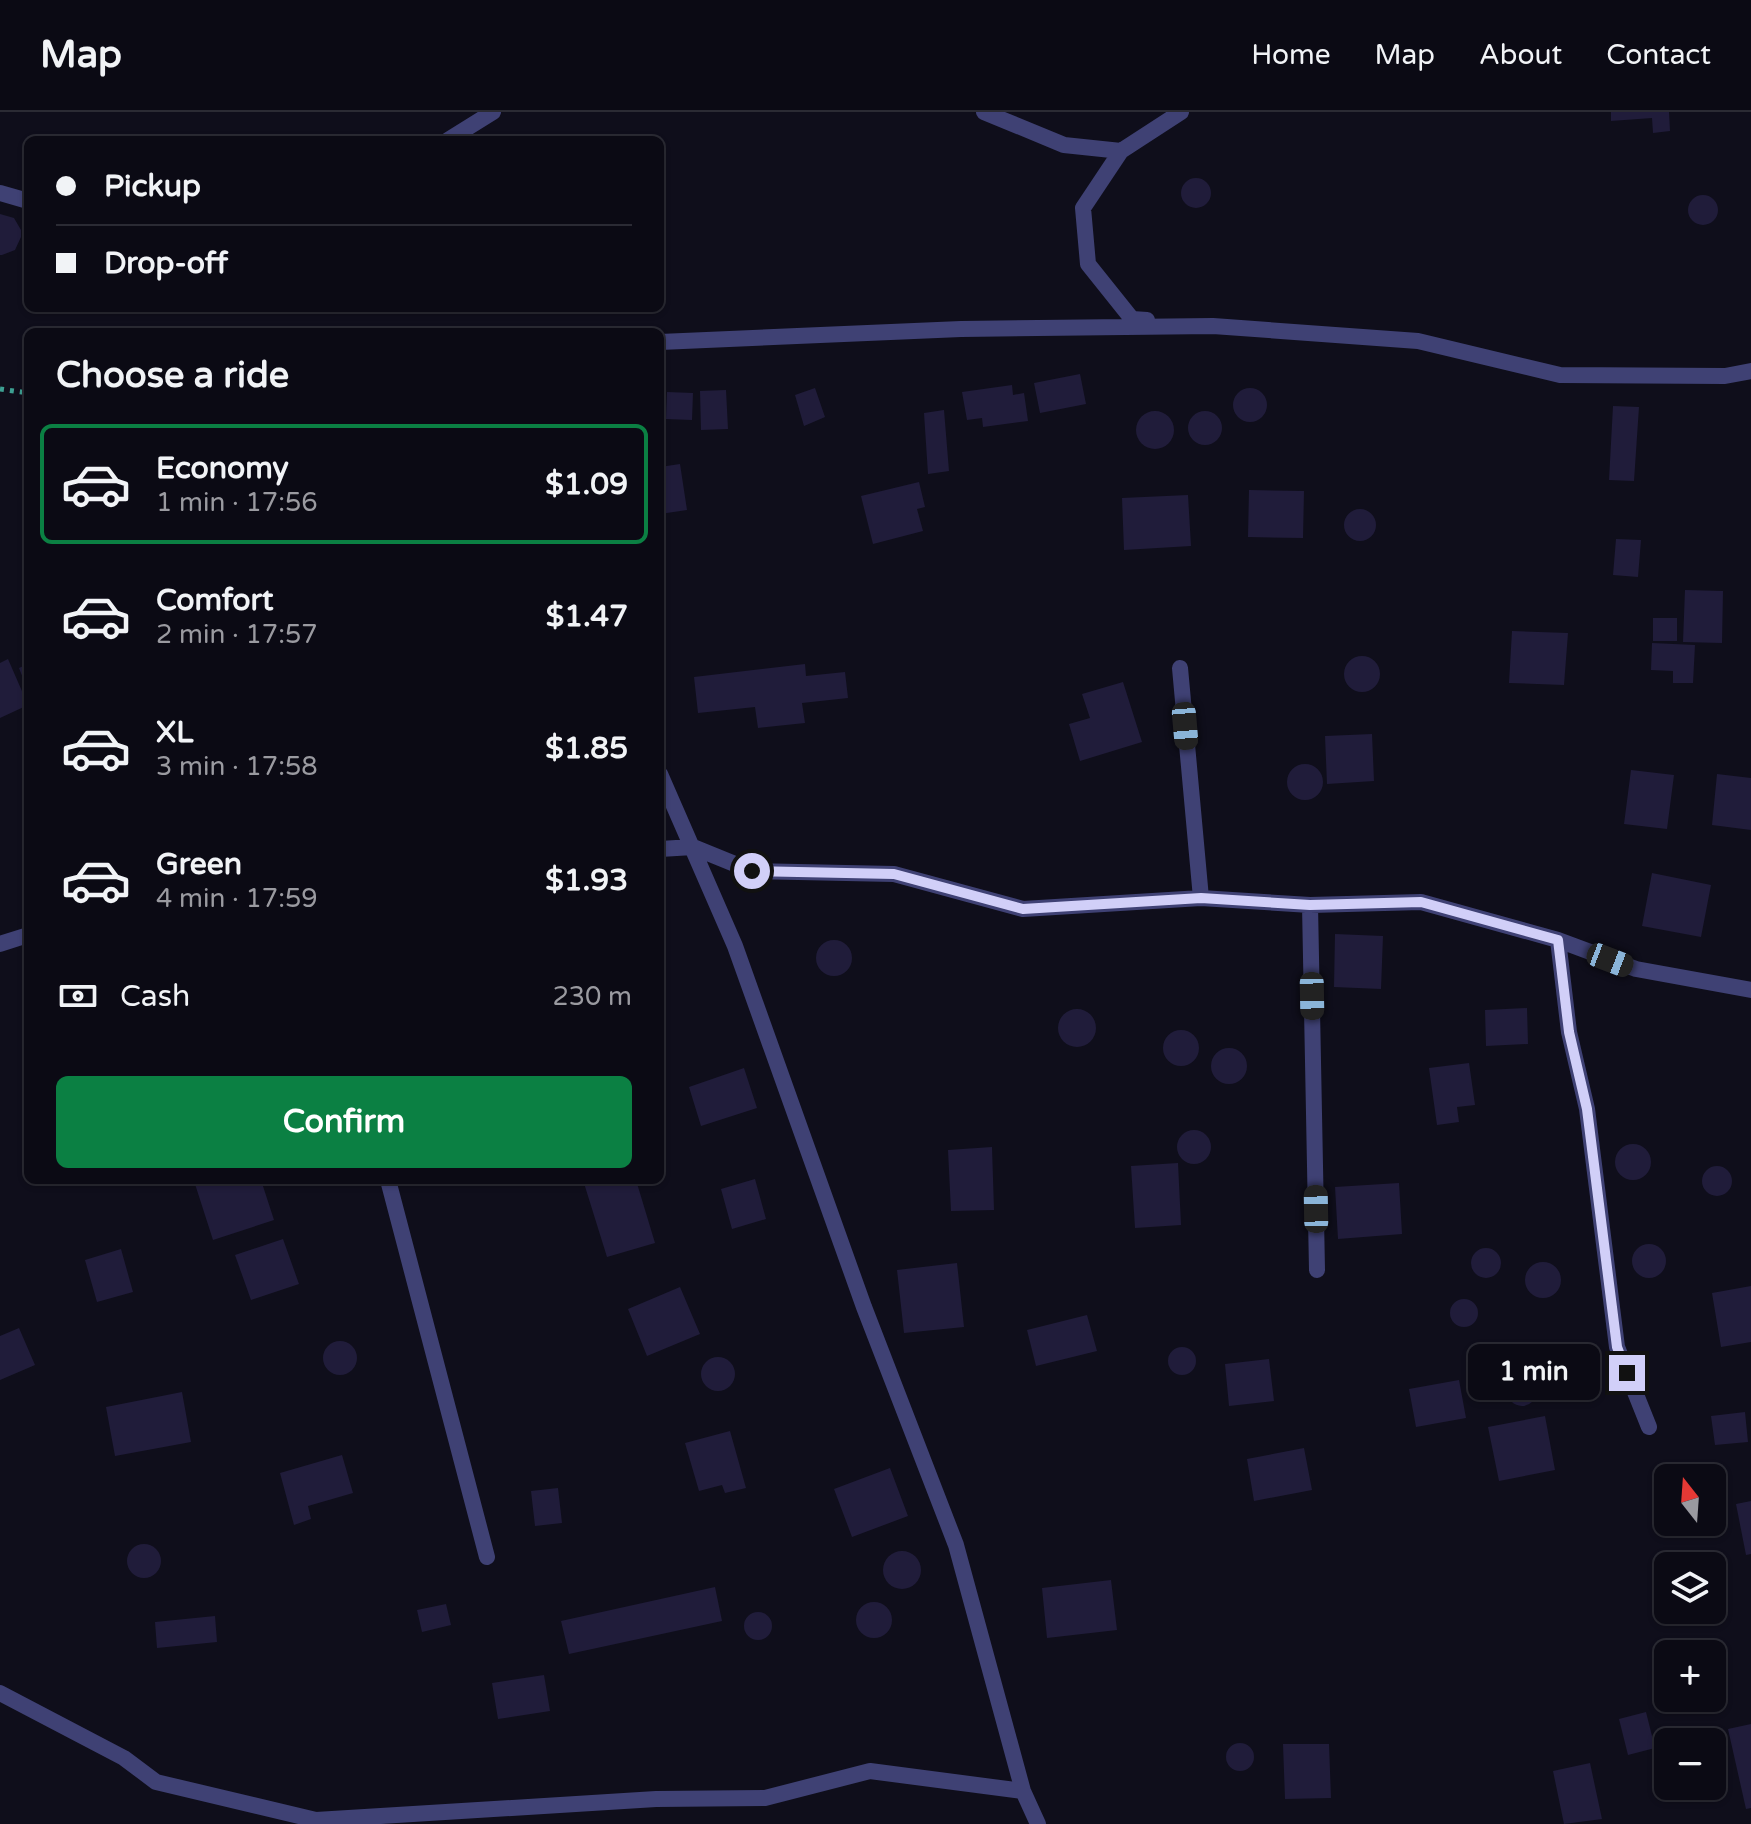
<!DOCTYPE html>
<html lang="en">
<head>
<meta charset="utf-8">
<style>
	:root { --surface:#0b0a14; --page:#191822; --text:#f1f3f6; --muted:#9a9aa0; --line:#2b2b34; --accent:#0b8043 }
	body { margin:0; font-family:"Varela Round",sans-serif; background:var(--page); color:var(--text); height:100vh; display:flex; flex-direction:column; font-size:30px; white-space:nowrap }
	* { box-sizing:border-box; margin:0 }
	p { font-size:26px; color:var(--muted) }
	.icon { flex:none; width:44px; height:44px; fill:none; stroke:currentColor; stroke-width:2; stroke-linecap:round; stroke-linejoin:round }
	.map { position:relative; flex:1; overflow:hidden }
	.sheet { position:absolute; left:24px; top:216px; width:640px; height:856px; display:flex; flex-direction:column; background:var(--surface); border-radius:12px; box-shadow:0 2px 6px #0004,0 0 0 2px var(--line) }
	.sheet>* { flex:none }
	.hud { position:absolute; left:24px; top:24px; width:640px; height:176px; border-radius:12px; box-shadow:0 2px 6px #0004,0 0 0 2px var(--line); display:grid; align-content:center; height:176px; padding:0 32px; background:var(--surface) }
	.needle { width:52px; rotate:343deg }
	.fabs { position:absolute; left:1654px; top:1352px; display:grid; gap:16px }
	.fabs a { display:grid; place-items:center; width:72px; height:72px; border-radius:12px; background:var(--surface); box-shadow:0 2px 6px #0004,0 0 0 2px var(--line); font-size:40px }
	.end { position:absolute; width:36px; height:36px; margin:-18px; border:10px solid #d1cff8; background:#111; box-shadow:0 0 0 4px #111 }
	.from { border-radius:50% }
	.bubble { position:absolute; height:56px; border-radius:12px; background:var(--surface); box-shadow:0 2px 6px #0004,0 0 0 2px var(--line); font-size:26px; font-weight:700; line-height:56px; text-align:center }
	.car { position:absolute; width:24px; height:48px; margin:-24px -12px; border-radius:10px; box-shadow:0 0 6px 2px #0007; background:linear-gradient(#222 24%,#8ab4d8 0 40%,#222 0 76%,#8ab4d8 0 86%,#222 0) }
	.hud b { display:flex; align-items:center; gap:28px; height:76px; font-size:30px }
	.hud b+b { border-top:2px solid var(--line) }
	.hud i { width:20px; height:20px; background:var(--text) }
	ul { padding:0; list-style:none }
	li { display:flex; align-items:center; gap:24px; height:120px; margin:0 16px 12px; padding:0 16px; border:4px solid transparent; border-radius:12px }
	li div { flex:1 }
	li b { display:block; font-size:30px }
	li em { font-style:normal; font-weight:700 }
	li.on { border-color:var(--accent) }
	li>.icon { width:72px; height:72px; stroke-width:1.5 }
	h2 { padding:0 32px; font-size:36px; line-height:96px }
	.pay { display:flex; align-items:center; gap:20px; height:88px; padding:0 32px; font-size:30px }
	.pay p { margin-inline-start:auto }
	.primary-button { display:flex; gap:16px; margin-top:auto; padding:16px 32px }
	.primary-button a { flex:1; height:92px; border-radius:12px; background:var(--accent); color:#fff; font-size:32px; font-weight:700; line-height:92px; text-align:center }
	header { display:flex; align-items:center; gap:48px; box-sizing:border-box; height:112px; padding:0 40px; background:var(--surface); border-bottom:2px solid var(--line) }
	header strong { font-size:38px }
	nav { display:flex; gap:44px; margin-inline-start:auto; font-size:28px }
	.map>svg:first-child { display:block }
	.building { fill:#201c3a }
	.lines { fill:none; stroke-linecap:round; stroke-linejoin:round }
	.path { stroke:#3d9f92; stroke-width:5; stroke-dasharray:4 6; stroke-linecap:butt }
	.minor { stroke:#3f4174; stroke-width:16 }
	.route { stroke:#d1cff8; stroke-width:10 }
</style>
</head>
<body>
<header>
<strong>Map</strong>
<nav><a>Home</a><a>Map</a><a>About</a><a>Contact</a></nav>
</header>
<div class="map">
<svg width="1751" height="1712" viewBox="0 0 1751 1712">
	<rect width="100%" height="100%" fill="#0f0e1b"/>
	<path class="building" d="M1611,0h58l1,19 -17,2 -1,-15 -41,3z
		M1181 81a15 15 0 1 1 30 0a15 15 0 1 1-30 0Z
		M1688 98a15 15 0 1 1 30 0a15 15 0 1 1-30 0Z
		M0,102l14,4 7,12v7l-6,13 -13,5h-2z
		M1080,262l6,30 -46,9 -6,-30z
		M1012,273l1,10 11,-2 4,28 -45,6 -1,-9 -15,2 -5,-28z
		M1233 293a17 17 0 1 1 34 0a17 17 0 1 1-34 0Z
		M815,276l10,29 -21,9 -9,-31z
		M726,278l2,39 -27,1 -1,-39z
		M667,280l26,1 -1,27 -26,-1z
		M1613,294l26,1 -5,74 -25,-1z
		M944,298l5,61 -21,3 -4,-61z
		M1136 318a19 19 0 1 1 38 0a19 19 0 1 1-38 0Z
		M1188 316a17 17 0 1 1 34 0a17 17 0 1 1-34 0Z
		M680,352l7,46 -27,4v-47z
		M919,370l6,25 -8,2 6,22 -50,13 -12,-48z
		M1249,378l55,1 -1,47 -55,-1z
		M1188,383l3,51 -67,4 -2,-52z
		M1344 413a16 16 0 1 1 32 0a16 16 0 1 1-32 0Z
		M1616,427l25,1 -3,37 -25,-2z
		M1685,478l38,1 -1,52 -39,-1z
		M1653,506h24v23h-24z
		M1512,519l56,2 -4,52 -55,-2z
		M1652,531l43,2 -2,38h-20v-12l-22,-1z
		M1344 562a18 18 0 1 1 36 0a18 18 0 1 1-36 0Z
		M8,547l20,46 -28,13v-55z
		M28,552v27l-9,-23z
		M805,552l1,12 39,-4 3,26 -46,5 3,20 -47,5 -3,-21 -57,6 -4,-36z
		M1123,570l19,60 -62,19 -11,-37 21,-6 -8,-24z
		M1372,622l2,47 -47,3 -2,-48z
		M1287 670a18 18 0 1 1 36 0a18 18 0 1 1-36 0Z
		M1631,658l43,5 -7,54 -43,-5z
		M1717,662l34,4v52l-39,-5z
		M1652,761l59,12 -10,52 -59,-11z
		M1335,822l48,2 -2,53 -47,-2z
		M816 846a18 18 0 1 1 36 0a18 18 0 1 1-36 0Z
		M1527,896l1,36 -42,2 -1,-36z
		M1058 916a19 19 0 1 1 38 0a19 19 0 1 1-38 0Z
		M1163 936a18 18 0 1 1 36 0a18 18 0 1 1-36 0Z
		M1211 954a18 18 0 1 1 36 0a18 18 0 1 1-36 0Z
		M1469,951l6,42 -18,2 2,15 -22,3 -8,-57z
		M744,956l13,40 -56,18 -12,-39z
		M1177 1035a17 17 0 1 1 34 0a17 17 0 1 1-34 0Z
		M1615 1050a18 18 0 1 1 36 0a18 18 0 1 1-36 0Z
		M992,1035l2,63 -43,1 -3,-61z
		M1178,1051l3,62 -46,3 -4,-62z
		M1702 1069a15 15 0 1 1 30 0a15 15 0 1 1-30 0Z
		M755,1067l11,40 -34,10 -11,-40z
		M208,1068h53l13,40 -61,20 -18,-56z
		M583,1068h53l19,63 -48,14z
		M1399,1071l3,51 -64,5 -3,-52z
		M283,1127l16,45 -48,16 -16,-45z
		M1632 1149a17 17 0 1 1 34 0a17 17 0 1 1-34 0Z
		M1471 1151a15 15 0 1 1 30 0a15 15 0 1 1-30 0Z
		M121,1137l12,43 -36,10 -12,-42z
		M1525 1168a18 18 0 1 1 36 0a18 18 0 1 1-36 0Z
		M957,1151l7,64 -60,6 -7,-63z
		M1751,1174v56l-30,5 -9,-54z
		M680,1175l20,47 -53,22 -19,-47z
		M1450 1201a14 14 0 1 1 28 0a14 14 0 1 1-28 0Z
		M1087,1203l10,36 -61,15 -9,-36z
		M19,1216l16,37 -35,15v-44z
		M323 1246a17 17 0 1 1 34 0a17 17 0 1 1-34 0Z
		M1168 1249a14 14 0 1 1 28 0a14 14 0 1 1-28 0Z
		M701 1262a17 17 0 1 1 34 0a17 17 0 1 1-34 0Z
		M1269,1247l5,42 -45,5 -4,-42z
		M1507 1279a15 15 0 1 1 30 0a15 15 0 1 1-30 0Z
		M1459,1268l7,38 -50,9 -7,-38z
		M182,1280l9,50 -76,14 -9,-49z
		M1745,1300l3,30 -33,3 -4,-29z
		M1545,1304l10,54 -56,11 -11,-54z
		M730,1319l16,57 -21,5 -3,-8 -23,6 -14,-48z
		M1304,1336l8,42 -58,11 -7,-42z
		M342,1343l11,38 -45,13 3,13 -17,6 -14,-52z
		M890,1356l18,48 -56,21 -18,-48z
		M558,1376l4,35 -27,3 -4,-35z
		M1751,1389v53l-5,1 -10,-51z
		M127 1449a17 17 0 1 1 34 0a17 17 0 1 1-34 0Z
		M883 1458a19 19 0 1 1 38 0a19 19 0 1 1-38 0Z
		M1111,1468l6,50 -70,8 -5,-50z
		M715,1475l7,34 -153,33 -8,-33z
		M856 1508a18 18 0 1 1 36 0a18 18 0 1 1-36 0Z
		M446,1492l5,21 -29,7 -5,-22z
		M744 1514a14 14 0 1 1 28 0a14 14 0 1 1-28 0Z
		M215,1504l2,26 -60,6 -2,-26z
		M544,1563l6,36 -52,8 -6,-36z
		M1646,1600l9,36 -27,7 -9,-36z
		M1751,1612v84l-5,1 -18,-80z
		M1226 1645a14 14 0 1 1 28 0a14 14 0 1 1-28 0Z
		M1283,1632h46l2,54 -46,1z
		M1590,1651l12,56 -38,5 -11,-53z"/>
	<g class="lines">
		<path class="path" d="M0,277l28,4"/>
		<path class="minor" d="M984,0l80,33 57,6 60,-39
			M448,28l45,-28
			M1121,39l-38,57 5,56 44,55 15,1
			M0,81l28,8
			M660,230l301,-13 252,-3 205,15 142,34 165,1 26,-5
			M1180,556l21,230
			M660,662l75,172 129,361 92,238 67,246 15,33
			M660,737l33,-2 59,24 142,3 129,35 178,-11 109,7 111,-3 137,38 78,29 115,21
			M1310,793l7,365
			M1558,828l11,92 18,77 30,238 32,80
			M0,832l28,-9
			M388,1068l99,377
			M0,1581l124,65 32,24 160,38 340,-21 109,-1 105,-27 153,20"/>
	</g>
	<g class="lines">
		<path class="route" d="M752,759l142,3 129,35 178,-11 109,7 111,-3 137,38 11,92 18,77 30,238 10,26"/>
	</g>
</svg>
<div class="fabs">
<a><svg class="needle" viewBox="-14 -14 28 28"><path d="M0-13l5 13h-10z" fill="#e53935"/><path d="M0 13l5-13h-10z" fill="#9a9aa0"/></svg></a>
<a><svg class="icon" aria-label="layers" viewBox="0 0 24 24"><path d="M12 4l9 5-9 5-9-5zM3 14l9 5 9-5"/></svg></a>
<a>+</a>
<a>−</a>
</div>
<i class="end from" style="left:752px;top:759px"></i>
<i class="end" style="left:1627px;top:1261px"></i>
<div class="bubble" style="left:1468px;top:1232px;width:132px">1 min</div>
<i class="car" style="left:1185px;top:614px;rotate:175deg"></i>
<i class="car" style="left:1610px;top:848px;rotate:111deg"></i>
<i class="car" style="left:1312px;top:884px;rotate:179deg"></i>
<i class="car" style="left:1316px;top:1097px;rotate:359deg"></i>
<div class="hud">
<b><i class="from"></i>Pickup</b>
<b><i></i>Drop-off</b>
</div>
<section class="sheet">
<h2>Choose a ride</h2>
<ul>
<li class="on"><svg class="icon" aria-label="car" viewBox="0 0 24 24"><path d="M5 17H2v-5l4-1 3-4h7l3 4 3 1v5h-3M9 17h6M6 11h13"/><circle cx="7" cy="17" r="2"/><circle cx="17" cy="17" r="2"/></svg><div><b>Economy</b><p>1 min · 17:56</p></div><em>$1.09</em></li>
<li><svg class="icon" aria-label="car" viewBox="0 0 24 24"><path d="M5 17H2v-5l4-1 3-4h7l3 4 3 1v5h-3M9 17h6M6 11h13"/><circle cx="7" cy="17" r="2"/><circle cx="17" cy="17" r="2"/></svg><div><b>Comfort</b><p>2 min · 17:57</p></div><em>$1.47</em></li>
<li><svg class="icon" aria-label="car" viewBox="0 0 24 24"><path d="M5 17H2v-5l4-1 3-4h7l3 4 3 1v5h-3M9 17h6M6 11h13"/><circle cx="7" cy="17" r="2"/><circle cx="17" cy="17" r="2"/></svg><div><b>XL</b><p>3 min · 17:58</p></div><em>$1.85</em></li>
<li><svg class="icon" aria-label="car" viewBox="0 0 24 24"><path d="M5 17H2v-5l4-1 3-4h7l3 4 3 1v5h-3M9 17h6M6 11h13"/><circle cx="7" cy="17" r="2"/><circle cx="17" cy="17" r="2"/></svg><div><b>Green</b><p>4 min · 17:59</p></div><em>$1.93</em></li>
</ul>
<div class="pay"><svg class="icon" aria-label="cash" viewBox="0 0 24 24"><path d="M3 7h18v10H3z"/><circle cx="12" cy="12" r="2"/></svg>Cash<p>230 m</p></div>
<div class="primary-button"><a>Confirm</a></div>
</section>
</div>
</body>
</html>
